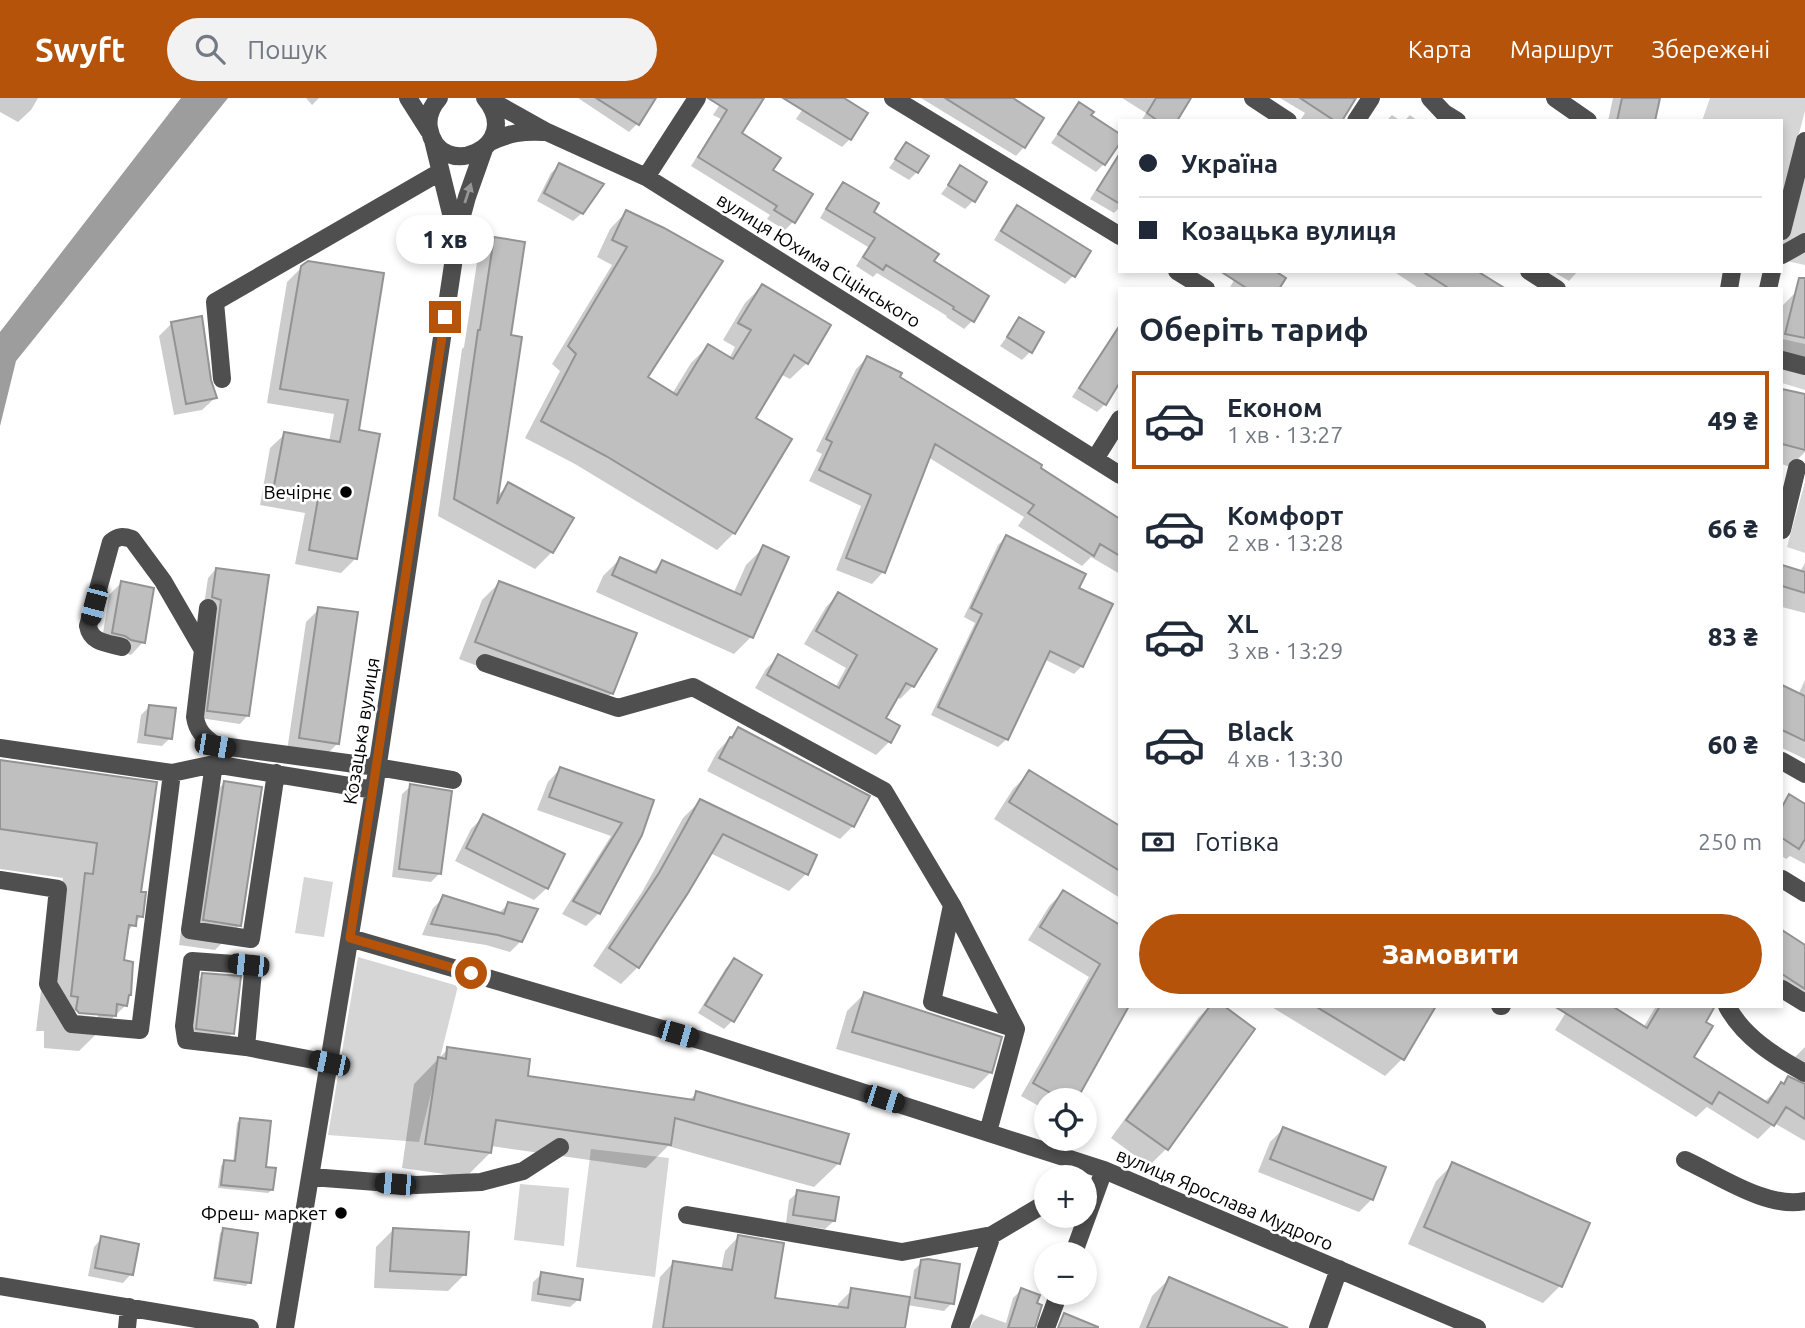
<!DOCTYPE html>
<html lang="uk">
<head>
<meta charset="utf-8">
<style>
	:root { --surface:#fff; --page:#f2f2f3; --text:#1f2937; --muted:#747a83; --line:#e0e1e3; --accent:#b45309 }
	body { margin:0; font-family:Ubuntu,sans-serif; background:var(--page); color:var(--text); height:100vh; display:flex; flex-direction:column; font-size:26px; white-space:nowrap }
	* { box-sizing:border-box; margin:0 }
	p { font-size:23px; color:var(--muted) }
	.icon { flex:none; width:38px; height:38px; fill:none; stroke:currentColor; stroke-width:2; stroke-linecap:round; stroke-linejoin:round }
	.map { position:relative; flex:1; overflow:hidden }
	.panel { position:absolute; left:1118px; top:189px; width:665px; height:721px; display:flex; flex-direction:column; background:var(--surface); border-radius:0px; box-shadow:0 4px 10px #0003 }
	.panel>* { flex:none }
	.top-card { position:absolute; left:1118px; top:21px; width:665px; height:154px; border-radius:0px; box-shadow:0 4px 10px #0003; display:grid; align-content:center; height:154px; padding:0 21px; background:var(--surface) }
	.tools { position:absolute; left:1034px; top:990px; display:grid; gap:14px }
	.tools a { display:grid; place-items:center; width:63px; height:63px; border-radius:50%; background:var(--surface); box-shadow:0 4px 10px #0003; font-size:35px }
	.end { position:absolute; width:32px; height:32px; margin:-16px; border:9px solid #b45309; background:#fff; box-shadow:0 0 0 4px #fff }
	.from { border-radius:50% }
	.bubble { position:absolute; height:49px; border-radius:24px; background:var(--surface); box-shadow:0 4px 10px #0003; font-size:23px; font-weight:800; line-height:49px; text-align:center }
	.car { position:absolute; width:21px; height:42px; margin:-21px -10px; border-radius:9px; box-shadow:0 0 5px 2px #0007; background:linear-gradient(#222 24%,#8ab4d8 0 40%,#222 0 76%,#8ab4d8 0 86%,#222 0) }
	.top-card b { display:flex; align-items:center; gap:24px; height:66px; font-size:26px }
	.top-card b+b { border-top:2px solid var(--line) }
	.top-card i { width:18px; height:18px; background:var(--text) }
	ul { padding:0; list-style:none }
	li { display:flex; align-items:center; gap:21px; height:98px; margin:0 14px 10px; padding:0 7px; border:4px solid transparent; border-radius:0px }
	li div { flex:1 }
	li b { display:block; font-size:26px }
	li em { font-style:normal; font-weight:800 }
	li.on { border-color:var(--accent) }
	li>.icon { width:63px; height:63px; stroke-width:1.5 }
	h2 { padding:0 21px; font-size:32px; line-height:84px }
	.pay { display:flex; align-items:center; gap:18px; height:77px; padding:0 21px; font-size:26px }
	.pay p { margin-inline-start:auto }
	.cta { display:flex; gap:14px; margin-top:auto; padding:14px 21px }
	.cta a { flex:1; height:80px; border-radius:42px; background:var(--accent); color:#fff; font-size:28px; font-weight:800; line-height:80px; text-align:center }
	header { display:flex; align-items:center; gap:42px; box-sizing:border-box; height:98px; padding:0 35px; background:var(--accent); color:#fff }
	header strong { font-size:33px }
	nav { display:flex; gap:38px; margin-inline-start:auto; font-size:24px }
	.search { width:490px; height:63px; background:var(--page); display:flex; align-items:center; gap:18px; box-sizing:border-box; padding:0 24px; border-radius:38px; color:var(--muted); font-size:26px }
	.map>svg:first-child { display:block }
	.green { fill:#d6d6d6 }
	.water { fill:#9d9d9d }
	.shadow { fill:#0003; fill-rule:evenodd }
	.building { fill:#bfbfbf; stroke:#939393; stroke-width:2 }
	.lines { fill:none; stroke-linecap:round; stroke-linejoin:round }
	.minor { stroke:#4f4f4f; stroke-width:18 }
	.oneway { fill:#959595 }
	.route { stroke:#b45309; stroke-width:9 }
	.poi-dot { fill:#000; stroke:#fff; stroke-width:2.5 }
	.labels { text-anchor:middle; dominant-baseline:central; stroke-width:5; stroke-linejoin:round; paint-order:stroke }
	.street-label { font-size:19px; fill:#000; stroke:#fff }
	.poi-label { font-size:19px; fill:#000; stroke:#fff; text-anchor:end }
</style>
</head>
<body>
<header>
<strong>Swyft</strong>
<div class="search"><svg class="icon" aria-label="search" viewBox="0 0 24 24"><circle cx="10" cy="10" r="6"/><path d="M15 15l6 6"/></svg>Пошук</div>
<nav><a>Карта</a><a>Маршрут</a><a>Збережені</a></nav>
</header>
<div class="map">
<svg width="1805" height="1230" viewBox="0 0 1805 1230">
	<rect width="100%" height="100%" fill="#fff"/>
	<path class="green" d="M1710,0h95v13l-23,87v-77h-80z
		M1805,43v124l-23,-5v-29z
		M1782,241l23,5v46l-23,-7z
		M1805,384v71l-18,-6z
		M304,779l29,5 -9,55 -29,-4z
		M358,859l100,29 -39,156 -91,-7z
		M591,1051l78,9 -14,119 -79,-10z
		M520,1086l49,4 -5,58 -50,-6z"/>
	<path class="water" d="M181,0h47l-212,263 -16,65v-94z"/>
	<path class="shadow" d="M0,0h38l-7,12 -13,12 -18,-10z
		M306,0h13l-7,7z
		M578,0h76l-17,26 -8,8z
		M724,0h38l-22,36 31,37 39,24 -17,27 -8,8 -18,-11 3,-4 -79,-49 30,-47 -8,-4z
		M810,0h31l9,41 -8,8 -46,-28z
		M921,0h78l43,20 -18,29 -8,9z
		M1122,0h67l-14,23h-34l5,-8z
		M1280,0h74l-14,23h-37l-2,-2 4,-6z
		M1613,0h45l-5,23h-45z
		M1079,6l10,12 31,20v4l-16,24 -8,8 -45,-29z
		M1392,17l9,6h-15z
		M1410,17l8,6h-14z
		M906,46l11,28 -8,8 -20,-12z
		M560,67l22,48 -9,8 -36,-20 14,-28z
		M961,70l12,33 -8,8 -24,-15z
		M1112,71l8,5v33l-6,6 -24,-14 14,-22z
		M843,87l28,28 61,49 40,59 -8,8 -18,-12 1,-1 -70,-43 -4,4 -17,-11 12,-19 -48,-29 15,-25z
		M1017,109l56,69 -8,8 -71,-44 15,-25z
		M626,114l20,166 26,16 19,-31 17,-17 21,13 6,-12 -12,-7 22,-37 17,-17 45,77 -17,16 -10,-5 -26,44 -20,115 -17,17 -142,-86 -50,-26 35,-67 -8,-7 60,-99 -15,-8 13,-28z
		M495,141l14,98 -13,160 13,-13 43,68 -17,17 -97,-53 24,-167 2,-2 14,-91z
		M302,169l80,8 -25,156 -1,127 -15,15 -46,-9 10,-51 -45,-8 10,-57 15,-14 44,8 5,-28 -67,-11 20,-121z
		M1255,173h25l-3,18h-48l8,-14z
		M1393,173h80l29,18h-82z
		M1552,173h26l-9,10z
		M1796,194l9,2v65l-23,-5v-48z
		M1020,221l10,33 -8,8 -22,-14z
		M172,225l37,57 6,18 -13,12 -28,5 -15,-79z
		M1120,225v56l-15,25 -8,8 -25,-15z
		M867,260l253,163v53l-29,-17 -9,9 -64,-40 6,-9 -96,-60 -45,115 -11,12 -36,-14 25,-64 -52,-25 13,-27 -6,-3 40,-82z
		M1782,292l23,6v56l-15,15 -8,-3z
		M1006,439l71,52 5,77 -8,8 -30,-15 -37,80 -9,8 -67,-32 44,-92 -11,-6 34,-72z
		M763,450l-12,89 -17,17 -138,-62 7,-16 17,-17 31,14 12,-11 70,32 13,-29z
		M1805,465v50l-23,-6v-40l18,5z
		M216,471l32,146 -8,9 -40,-6 4,-113 4,-27z
		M121,485l29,4 -7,55 -12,13 -30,-9 8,-51z
		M499,485l113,110 -17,17 -136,-51 23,-59z
		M838,496l75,92 -13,13 -4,-3 -12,23 14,8 -9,15 -13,13 -121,-67 11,-19 13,-13 56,32 11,-20 -42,-24 22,-37z
		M319,511l19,134 -13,13 -38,-5 19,-129z
		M1805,582v79l-23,-11v-61l16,8z
		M149,609l21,31 -8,8 -25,-3 4,-28z
		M738,631l115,97 -13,13 -133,-68 10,-19z
		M0,663l155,23 -16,109 2,23 -15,17 -4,29 4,43 -47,46 -35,-3v-17h-8l15,-121 9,-9 3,-23 -63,-9zM70,913l28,2v4l-28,-3z
		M560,671l92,32 -53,112 -13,13 -24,-12 49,-78 -74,-26 11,-28z
		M1030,674l90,56v70l-126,-79 19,-30z
		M224,685l16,142 -25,25 -36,-5 20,-137z
		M411,688l28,88 -8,8 -39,-5 10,-83z
		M1789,699l16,9v58l-15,-8 -4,3 -4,-3v-52z
		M700,703l106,73 -17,17 -79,-38 -72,114 -17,17 -28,-18 49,-74 41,-74z
		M484,718l63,72 -13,12 -79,-39 16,-32z
		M1063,794l57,35 -46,174h-28v9l-25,-14 68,-119 -61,-37 22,-35z
		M444,799l54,17 10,-10 13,37 -11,11 -24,-7 -64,-10 11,-27z
		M1782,834l23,15v62l-23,-15z
		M734,862l26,16 -28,45 -8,8 -26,-16 28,-45z
		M203,877l30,58 -17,17 -36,-4 6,-54z
		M864,896l127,78 -17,17 -138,-40 11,-38z
		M1210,908l43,24 -87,119 -17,17 -38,-28 87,-120z
		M1270,908h164l-32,53 -17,17z
		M1570,908l73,22 13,-22h56l-20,51 72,45 24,-23 17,6v56l-31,-18 -16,16 -51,-32 -11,10 -141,-87z
		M1805,949v37l-19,-13 8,-13z
		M448,951l78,29 162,23 9,-8 142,70 -25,24 -146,-41 -22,22 -155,-22 -1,7 -24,24 -64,-9 12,-84z
		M241,1021l23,49 8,22 -4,3 -50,-5 3,-22 3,-4 9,1 4,-40z
		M1283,1031l89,70 -13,13 -101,-40 12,-30z
		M1453,1066l135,60 -28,62 -17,17 -135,-59 28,-63z
		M798,1094l36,29 -9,8 -39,-6 3,-23z
		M223,1132l26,52 -3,4 -33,-5 7,-48z
		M393,1132l72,44 -17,17 -74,-3 2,-41z
		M738,1139l35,63 65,8v-4l14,-14 57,9 5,-29 8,-8 30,41 -8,8 -37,-6 -3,23h-252l8,-51 13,-14 48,7 4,-19z
		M102,1140l29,36 -8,9 -35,-7 6,-29z
		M542,1176l37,25 -9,8 -39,-6 2,-19z
		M1169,1181l114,49h-144l13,-32z
		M1021,1192l12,38h-63l3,-6 8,-8 25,9 7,-25z"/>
	<path class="building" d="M596,0h60l-17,27z
		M708,0h56l-22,35 39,25 -8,12 40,24 -18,29 -21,-13 3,-4 -79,-49 29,-47z
		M783,0h61l24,15 -17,27z
		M945,0h68l31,20 -19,30z
		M1156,0h35l-14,23h-19l-11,-8z
		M1300,0h56l-14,23h-7z
		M1622,0h38l-5,23h-38z
		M1079,4l15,10 -3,3 29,19v9l-15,22 -47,-31z
		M906,44l23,14 -11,17 -23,-14z
		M1120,55v51l-23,-14z
		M559,65l45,21 -21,30 -39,-21z
		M960,67l27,17 -12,20 -27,-17z
		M843,84l36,21 -5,9 65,42 -5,7 55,35 -15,26 -21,-13 1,-2 -68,-42 -3,5 -20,-13 12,-19 -49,-29z
		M1017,107l74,46 -16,26 -74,-46z
		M626,112l38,18 59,33 -75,116 29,18 31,-51 25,15 18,-29 -13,-7 24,-39 69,41 -23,39 -14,-9 -38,63 36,21 -57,95 -129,-78 -65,-35 35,-67 -8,-8 59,-99 -15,-7z
		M494,139l31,5 -14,93 11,2 -25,167 11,-22 66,36 -21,35 -99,-54 24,-169h2z
		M308,163l76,12 -25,157 21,4 -23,125 -48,-9 9,-51 -45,-8 11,-59 56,10 8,-42 -68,-11 21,-123z
		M1220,173h55l11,7 -7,11h-31z
		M1422,173h55l29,18h-56z
		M1799,180h6v60l-20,-4z
		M202,218l9,64 6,18 -31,6 -15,-82z
		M1019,219l25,15 -12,21 -25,-16z
		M1120,227v57l-14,23 -27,-17z
		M867,258l35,17 -2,4 142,88 -1,3 79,51v37l-20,-12 -6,12 -66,-43 6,-8 -99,-61 -50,129 -39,-15 25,-63 -52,-25 13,-28 -6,-3z
		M1782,291l23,5v56l-23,-6z
		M1006,437l80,39 -7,14 34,16 -30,63 -33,-16 -42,89 -70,-33 44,-93 -11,-6z
		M763,447l26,12 -36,81 -141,-63 8,-18 36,16 6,-13 79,35z
		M1782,467l23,7v21l-23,-7z
		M216,470l53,7 -20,141 -42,-5 14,-111 -9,-3z
		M121,483l33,7 -9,55 -14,-3 -6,-4 -13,-3z
		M499,483l138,52 -24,61 -138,-52z
		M838,494l99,57 -23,38 -8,-4 -20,35 14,8 -9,17 -124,-68 11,-21 61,34 18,-33 -41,-24z
		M318,509l40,5 -19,132 -40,-6z
		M1782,587l23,11v45l-23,-11z
		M149,607l27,3 -4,31 -27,-4z
		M738,629l132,69 -16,31 -135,-69 11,-21 2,1z
		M0,662l157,22 -16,110h5l-3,25 -6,-1 -1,10 -7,-1 -5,35 9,2 -2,33h-2l-2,11 -10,-2 -1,12 -37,-3 -3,-4 2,-12 -7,-1 14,-123 8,1 4,-31 -97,-14z
		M560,669l94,33 -12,35 -42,79 -27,-13 49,-78 -73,-26z
		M1029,672l91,56v45l-111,-69z
		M224,683l38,6 -21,139 -38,-6z
		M410,686l42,7 -11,83 -42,-5z
		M1789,696l16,10v35l-6,10 -17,-11v-31z
		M700,701l117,56 -9,20 -85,-41 -35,59 -49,75 -30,-20 50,-75z
		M483,716l82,40 -17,35 -82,-41z
		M1063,792l57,35v81h9l-53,95h-11l-32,-18 67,-119 -60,-37z
		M443,797l61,19 4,-12 30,7 -16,33 -24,-7 -67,-11z
		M1782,832l23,15v44l-23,-15z
		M734,860l28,17 -28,47 -29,-17z
		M202,875l39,3 -7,58 -38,-5z
		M864,894l138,45 -10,36 -140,-41z
		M1210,908h14l31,23 -87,121 -42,-30z
		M1315,908h121l-32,54z
		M1554,908h58l35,22 13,-22h55l-9,16 7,4 -19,31 74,46 13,-21 3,2 4,-8 17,8v35l-19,-12 -12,19 -55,-34 -7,12z
		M447,949l83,12 -2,17 166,24 2,-9 153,43 -9,30 -165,-46 -4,27 -175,-25 -5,33 -66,-9 13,-87 8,2z
		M240,1020l31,3 -5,46 10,1 -3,22 -52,-5 3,-25 11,1z
		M1283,1029l103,40 -13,33 -103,-41z
		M1452,1064l138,61 -28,64 -138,-60z
		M797,1092l42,7 -4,24 -42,-6z
		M223,1130l35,5 -7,50 -36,-5z
		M393,1130l76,4 -3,43 -76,-4z
		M738,1137l46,8 -9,55 73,10 3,-20 59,9 -5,31h-242l10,-67 59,9z
		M101,1138l38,8 -6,31 -38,-7z
		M928,1161l32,5 -6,40 -39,-6 6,-38z
		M541,1174l42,7 -3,21 -42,-6z
		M1169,1179l119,51h-141z
		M1021,1190l19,7 -3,8 5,2 -7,23h-27z
		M1064,1215l34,14v1h-40z"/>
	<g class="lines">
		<path class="minor" d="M408,0l21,33
			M439,0c-8,9 -12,19 -10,30 10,56 97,19 56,-30
			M486,0l61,34 99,45 474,298
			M893,0l227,138
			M1253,0l35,23
			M1430,0l14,15 13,8
			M1555,0l33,23
			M1356,23l15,-23
			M490,44c19,-9 33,-11 53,-10
			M646,79l51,-79
			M1782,133l23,-90
			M457,136l10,-37 17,-48
			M1782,157l23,-13
			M1177,173l29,18
			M1529,173l28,18
			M1729,191l3,-18
			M1768,191l4,-18
			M1782,262l23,6
			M222,281l-7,-77 225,-130
			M1095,361l25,-40
			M1782,432l15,-62
			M208,510l-13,109c2,14 9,20 20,28l162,22 76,13
			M122,549c-15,-4 -31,-4 -34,-21l23,-84c7,-6 12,-6 21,-3l31,42 40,69
			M485,565l133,45 75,-21 191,104 68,114 64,124 -28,103
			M0,650l172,25 42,-9 160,26
			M1782,663l23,13
			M214,666l-24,166 61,9 25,-166
			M1782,781l23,14
			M0,782l58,9 -10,95 24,40 68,6 32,-257
			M952,807l-20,97 84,27
			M350,840l353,103 401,129 373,158
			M1782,891l23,14
			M1500,908h2
			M1727,908c16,31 49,51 78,67
			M246,949l-60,-7 -2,-14 8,-65 56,4 5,6 -7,76 83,16
			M1685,1062c35,16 82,49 120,41
			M311,1079l105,8 65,-3 42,-11 37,-24
			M687,1117l215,37 90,-17 54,-32
			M1073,1157l31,-85
			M0,1188l250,42
			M127,1230l2,-21
			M285,1230l89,-538 83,-552 -24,-98
			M960,1230l32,-93
			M1046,1230l13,-35
			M1318,1230l21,-59"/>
	</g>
	<defs><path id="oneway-solid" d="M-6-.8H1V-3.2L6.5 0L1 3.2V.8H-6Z" transform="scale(1.75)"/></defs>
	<use class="oneway" href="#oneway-solid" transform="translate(468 95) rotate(-72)"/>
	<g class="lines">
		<path class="route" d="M445,219l-95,621 121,35"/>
	</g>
	<g class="poi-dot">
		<circle cx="346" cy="394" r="7"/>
		<circle cx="341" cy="1115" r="7"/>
	</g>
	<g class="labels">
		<g class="street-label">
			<text transform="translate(819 162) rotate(32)">вулиця Юхима Сіцінського</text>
			<text transform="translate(361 633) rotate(-81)">Козацька вулиця</text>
			<text transform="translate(1225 1101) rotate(23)">вулиця Ярослава Мудрого</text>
		</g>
		<g class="poi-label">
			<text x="332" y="394">Вечірнє</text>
			<text x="327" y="1115">Фреш- маркет</text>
		</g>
	</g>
</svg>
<div class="tools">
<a><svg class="icon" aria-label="locate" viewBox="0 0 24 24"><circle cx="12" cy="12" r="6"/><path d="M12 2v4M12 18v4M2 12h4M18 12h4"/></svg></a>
<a>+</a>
<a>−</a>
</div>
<i class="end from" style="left:471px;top:875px"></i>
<i class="end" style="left:445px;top:219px"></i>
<div class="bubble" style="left:396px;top:117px;width:98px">1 хв</div>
<i class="car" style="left:94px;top:507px;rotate:195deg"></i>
<i class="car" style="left:215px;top:648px;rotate:100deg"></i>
<i class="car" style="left:248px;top:867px;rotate:276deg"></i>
<i class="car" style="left:678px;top:936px;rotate:106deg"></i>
<i class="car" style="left:329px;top:965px;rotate:282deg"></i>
<i class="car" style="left:884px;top:1001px;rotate:108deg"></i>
<i class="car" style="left:395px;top:1086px;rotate:275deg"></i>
<div class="top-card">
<b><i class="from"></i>Україна</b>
<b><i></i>Козацька вулиця</b>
</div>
<section class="panel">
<h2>Оберіть тариф</h2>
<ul>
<li class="on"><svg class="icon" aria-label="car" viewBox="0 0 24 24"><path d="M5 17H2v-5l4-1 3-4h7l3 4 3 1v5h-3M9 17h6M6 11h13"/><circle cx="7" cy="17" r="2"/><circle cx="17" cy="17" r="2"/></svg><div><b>Економ</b><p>1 хв · 13:27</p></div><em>49 ₴</em></li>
<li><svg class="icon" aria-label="car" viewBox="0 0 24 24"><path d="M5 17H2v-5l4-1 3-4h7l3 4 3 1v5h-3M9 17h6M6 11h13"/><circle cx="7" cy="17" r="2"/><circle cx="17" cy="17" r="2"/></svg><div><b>Комфорт</b><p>2 хв · 13:28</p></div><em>66 ₴</em></li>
<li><svg class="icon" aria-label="car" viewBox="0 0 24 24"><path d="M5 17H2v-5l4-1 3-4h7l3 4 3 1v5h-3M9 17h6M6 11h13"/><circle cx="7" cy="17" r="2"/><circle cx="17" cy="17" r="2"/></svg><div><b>XL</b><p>3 хв · 13:29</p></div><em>83 ₴</em></li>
<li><svg class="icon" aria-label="car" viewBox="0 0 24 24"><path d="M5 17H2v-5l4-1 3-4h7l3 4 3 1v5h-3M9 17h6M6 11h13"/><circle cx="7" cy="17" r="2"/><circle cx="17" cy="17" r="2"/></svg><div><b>Black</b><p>4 хв · 13:30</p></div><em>60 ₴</em></li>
</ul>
<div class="pay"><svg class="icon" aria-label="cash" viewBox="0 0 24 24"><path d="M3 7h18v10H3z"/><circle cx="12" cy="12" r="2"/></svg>Готівка<p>250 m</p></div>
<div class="cta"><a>Замовити</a></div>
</section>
</div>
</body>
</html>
